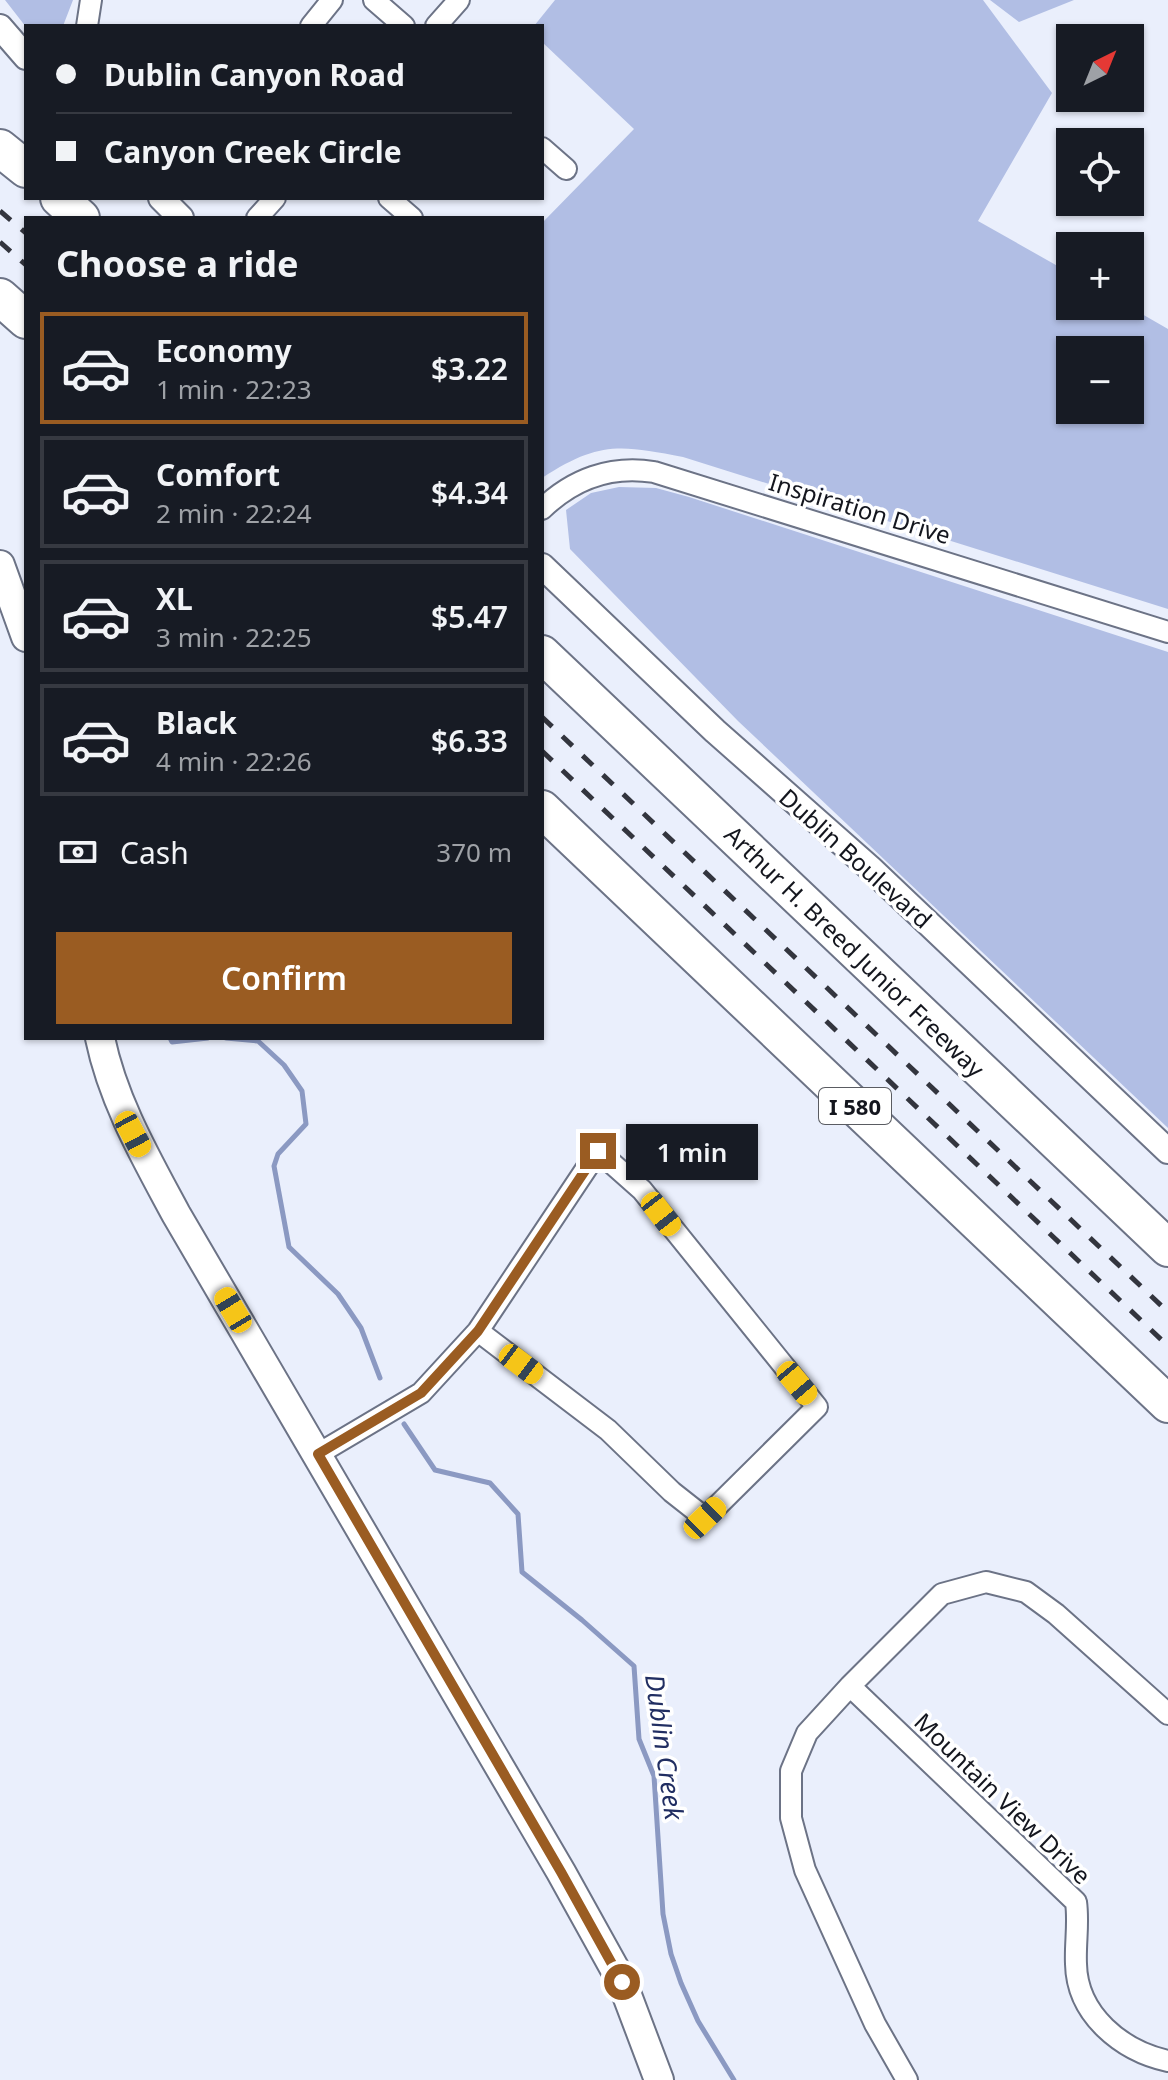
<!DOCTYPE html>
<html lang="en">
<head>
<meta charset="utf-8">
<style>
	:root { --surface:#171b24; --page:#20242c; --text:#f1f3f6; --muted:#9ea1a6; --line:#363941; --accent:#9a5c22 }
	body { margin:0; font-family:"Noto Sans",sans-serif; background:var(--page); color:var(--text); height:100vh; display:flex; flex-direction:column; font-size:30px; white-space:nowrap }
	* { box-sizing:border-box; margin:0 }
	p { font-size:26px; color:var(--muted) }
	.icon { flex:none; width:44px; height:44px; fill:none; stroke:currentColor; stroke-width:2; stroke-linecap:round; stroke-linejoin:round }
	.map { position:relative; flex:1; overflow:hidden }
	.details { position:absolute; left:24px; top:216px; width:520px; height:824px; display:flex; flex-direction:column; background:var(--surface); border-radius:0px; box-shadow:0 2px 6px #0004 }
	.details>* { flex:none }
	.top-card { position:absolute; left:24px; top:24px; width:520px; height:176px; border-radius:0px; box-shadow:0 2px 6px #0004; display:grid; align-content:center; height:176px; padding:0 32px; background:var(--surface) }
	.needle { width:52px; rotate:43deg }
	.controls { position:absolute; left:1056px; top:24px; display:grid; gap:16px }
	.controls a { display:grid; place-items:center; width:88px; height:88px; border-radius:0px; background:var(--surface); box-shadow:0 2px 6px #0004; font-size:40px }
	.end { position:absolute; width:36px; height:36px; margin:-18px; border:10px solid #9a5c22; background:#fff; box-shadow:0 0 0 4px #fff }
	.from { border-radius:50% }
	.bubble { position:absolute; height:56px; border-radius:0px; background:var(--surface); box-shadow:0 2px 6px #0004; font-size:26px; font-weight:600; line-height:56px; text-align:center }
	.car { position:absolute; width:24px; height:48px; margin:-24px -12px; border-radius:10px; box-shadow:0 0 6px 2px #0007; background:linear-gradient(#f5c518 24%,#345 0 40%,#f5c518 0 76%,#345 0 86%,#f5c518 0) }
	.top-card b { display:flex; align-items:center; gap:28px; height:76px; font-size:30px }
	.top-card b+b { border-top:2px solid var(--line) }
	.top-card i { width:20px; height:20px; background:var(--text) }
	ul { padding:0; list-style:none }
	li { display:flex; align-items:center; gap:24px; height:112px; margin:0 16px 12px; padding:0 16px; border:4px solid var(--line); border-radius:0px }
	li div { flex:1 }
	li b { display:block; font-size:30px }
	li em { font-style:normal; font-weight:600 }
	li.on { border-color:var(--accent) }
	li>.icon { width:72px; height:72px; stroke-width:1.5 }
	h2 { padding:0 32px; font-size:36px; line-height:96px }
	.pay { display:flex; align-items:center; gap:20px; height:88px; padding:0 32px; font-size:30px }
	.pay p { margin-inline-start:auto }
	.cta { display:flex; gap:16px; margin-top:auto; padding:16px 32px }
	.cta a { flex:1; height:92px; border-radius:0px; background:var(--accent); color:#fff; font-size:32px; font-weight:600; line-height:92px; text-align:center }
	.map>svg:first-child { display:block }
	.green { fill:#b1bee4; fill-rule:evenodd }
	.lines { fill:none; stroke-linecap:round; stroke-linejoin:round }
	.stream { stroke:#8b99c2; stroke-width:5 }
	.minor-casing { stroke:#6c7386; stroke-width:24 }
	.tertiary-casing { stroke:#6c7386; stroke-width:28 }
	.secondary-casing { stroke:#6c7386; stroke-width:32 }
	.motorway-casing { stroke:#6c7386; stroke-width:40 }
	.minor { stroke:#fff; stroke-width:20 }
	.tertiary { stroke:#fff; stroke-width:24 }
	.secondary { stroke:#fff; stroke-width:28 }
	.motorway { stroke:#fff; stroke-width:36 }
	.rail { stroke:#33353e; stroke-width:5; stroke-dasharray:14 14; stroke-linecap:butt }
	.route { stroke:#9a5c22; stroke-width:10 }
	.labels { text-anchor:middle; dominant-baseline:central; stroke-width:7; stroke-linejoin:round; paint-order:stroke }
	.shield { fill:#fff; stroke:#5a5c62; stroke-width:2 }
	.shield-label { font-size:22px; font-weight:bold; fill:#14161e }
	.street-label { font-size:24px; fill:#14161e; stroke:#fff }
	.water-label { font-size:26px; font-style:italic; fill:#212e62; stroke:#fff }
</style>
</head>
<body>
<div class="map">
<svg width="1168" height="2080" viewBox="0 0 1168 2080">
	<rect width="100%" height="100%" fill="#eaeffc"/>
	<path class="green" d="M5,0h68l-10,26 -37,1z
		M555,0h428l69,93 -74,128 92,52v33h58l40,23v280l-485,-152c-63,-12 -84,-16 -141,21v-255l92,-94 -92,-87v-16h-8zM1130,350v60h-60v-60z
		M990,0h84l-55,22z
		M619,487l37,1 33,9 479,155v476l-430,-407 -168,-172 -4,-39 25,-17z"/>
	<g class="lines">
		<path class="stream" d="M170,1038l2,4 36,-4
			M226,1038l32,3 26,24 18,26 4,33 -28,30 -4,12 15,81 49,47 23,34 19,50
			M404,1424l31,46 55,13 28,31 4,58 60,48 52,46 5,73 15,37 9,138 8,40 10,29 17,38 36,59"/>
		<g class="minor-casing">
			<path id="minor" d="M374,0l30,26
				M87,26l4,-26
				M311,26l21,-26
				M436,26l23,-26
				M542,148l24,21
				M389,198l23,20
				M257,218l18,-20
				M542,509c31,-30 69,-44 112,-37l514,160
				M318,1454l103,-61 57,-62 120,-180 44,39 175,217 -112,111 -33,-26 -64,-62 -130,-99
				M850,1686l226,216c3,21 -1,41 0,62 1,51 46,87 92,97
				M907,2080l-32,-56 -70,-154 -14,-52v-47l16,-38 43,-47 92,-92 44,-12 40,10 30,22 112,100"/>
		</g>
		<g class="tertiary-casing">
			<path id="tertiary" d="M0,27l26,30
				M161,198l20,20
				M542,566l173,165 155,137 298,283"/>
		</g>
		<g class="secondary-casing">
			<path id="secondary" d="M0,565l26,72
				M100,1038c13,63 46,120 76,176l385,658 61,110 37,98"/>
		</g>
		<g class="motorway-casing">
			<path id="motorway" d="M0,148l26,21
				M59,198l22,20
				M0,297l26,23
				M542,654l626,594
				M542,809l626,595"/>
		</g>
		<use href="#minor" class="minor"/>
		<use href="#tertiary" class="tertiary"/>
		<use href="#secondary" class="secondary"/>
		<use href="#motorway" class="motorway"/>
		<path class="rail" d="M0,211l26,22
			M0,242l26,23
			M542,717l626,595
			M542,751l626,595"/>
	</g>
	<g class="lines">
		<path class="route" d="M598,1151l-120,180 -57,62 -103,61 243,418 61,110"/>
	</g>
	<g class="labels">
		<rect class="shield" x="819" y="1088" width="72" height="36" rx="6"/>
		<g class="shield-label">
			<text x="855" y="1106">I 580</text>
		</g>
		<g class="street-label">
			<text transform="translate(860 508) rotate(17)">Inspiration Drive</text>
			<text transform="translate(856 858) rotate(42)">Dublin Boulevard</text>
			<text transform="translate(855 951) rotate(44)">Arthur H. Breed Junior Freeway</text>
			<text transform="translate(1003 1798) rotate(44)">Mountain View Drive</text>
		</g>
		<g class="water-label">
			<text transform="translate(665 1747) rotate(82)">Dublin Creek</text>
		</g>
	</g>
</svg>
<div class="controls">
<a><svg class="needle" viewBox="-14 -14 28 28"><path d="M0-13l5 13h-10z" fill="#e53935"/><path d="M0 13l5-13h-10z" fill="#9ea1a6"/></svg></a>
<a><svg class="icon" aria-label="locate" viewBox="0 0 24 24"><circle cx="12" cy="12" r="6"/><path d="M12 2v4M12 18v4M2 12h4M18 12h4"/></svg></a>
<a>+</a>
<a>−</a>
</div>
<i class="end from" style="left:622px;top:1982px"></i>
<i class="end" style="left:598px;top:1151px"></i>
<div class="bubble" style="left:626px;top:1124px;width:132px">1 min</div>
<i class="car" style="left:133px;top:1134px;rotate:152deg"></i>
<i class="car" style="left:661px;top:1214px;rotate:142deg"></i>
<i class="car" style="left:233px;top:1310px;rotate:329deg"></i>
<i class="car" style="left:521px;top:1364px;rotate:127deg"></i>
<i class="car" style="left:797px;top:1383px;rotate:140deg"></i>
<i class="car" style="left:705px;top:1518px;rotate:46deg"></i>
<div class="top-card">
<b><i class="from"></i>Dublin Canyon Road</b>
<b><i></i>Canyon Creek Circle</b>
</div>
<section class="details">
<h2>Choose a ride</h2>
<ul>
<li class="on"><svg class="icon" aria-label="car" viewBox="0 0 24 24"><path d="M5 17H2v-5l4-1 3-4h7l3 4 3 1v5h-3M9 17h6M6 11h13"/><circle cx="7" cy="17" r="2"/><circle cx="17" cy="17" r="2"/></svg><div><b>Economy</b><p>1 min · 22:23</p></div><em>$3.22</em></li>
<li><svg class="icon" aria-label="car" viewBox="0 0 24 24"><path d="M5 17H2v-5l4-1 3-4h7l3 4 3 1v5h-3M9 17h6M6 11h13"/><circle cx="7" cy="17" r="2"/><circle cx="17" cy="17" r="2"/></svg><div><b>Comfort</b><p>2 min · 22:24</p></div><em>$4.34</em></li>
<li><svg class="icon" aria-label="car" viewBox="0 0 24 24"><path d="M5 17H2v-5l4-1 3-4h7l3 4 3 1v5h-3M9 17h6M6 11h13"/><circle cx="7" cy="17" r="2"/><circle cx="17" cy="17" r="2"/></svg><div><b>XL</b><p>3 min · 22:25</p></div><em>$5.47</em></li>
<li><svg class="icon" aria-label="car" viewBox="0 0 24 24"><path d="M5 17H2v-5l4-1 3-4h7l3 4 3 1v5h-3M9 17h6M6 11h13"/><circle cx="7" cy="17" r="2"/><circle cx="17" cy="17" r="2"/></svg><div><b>Black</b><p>4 min · 22:26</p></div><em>$6.33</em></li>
</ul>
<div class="pay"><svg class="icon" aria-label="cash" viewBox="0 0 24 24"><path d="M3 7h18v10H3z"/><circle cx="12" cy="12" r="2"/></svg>Cash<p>370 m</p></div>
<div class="cta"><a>Confirm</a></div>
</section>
</div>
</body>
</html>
